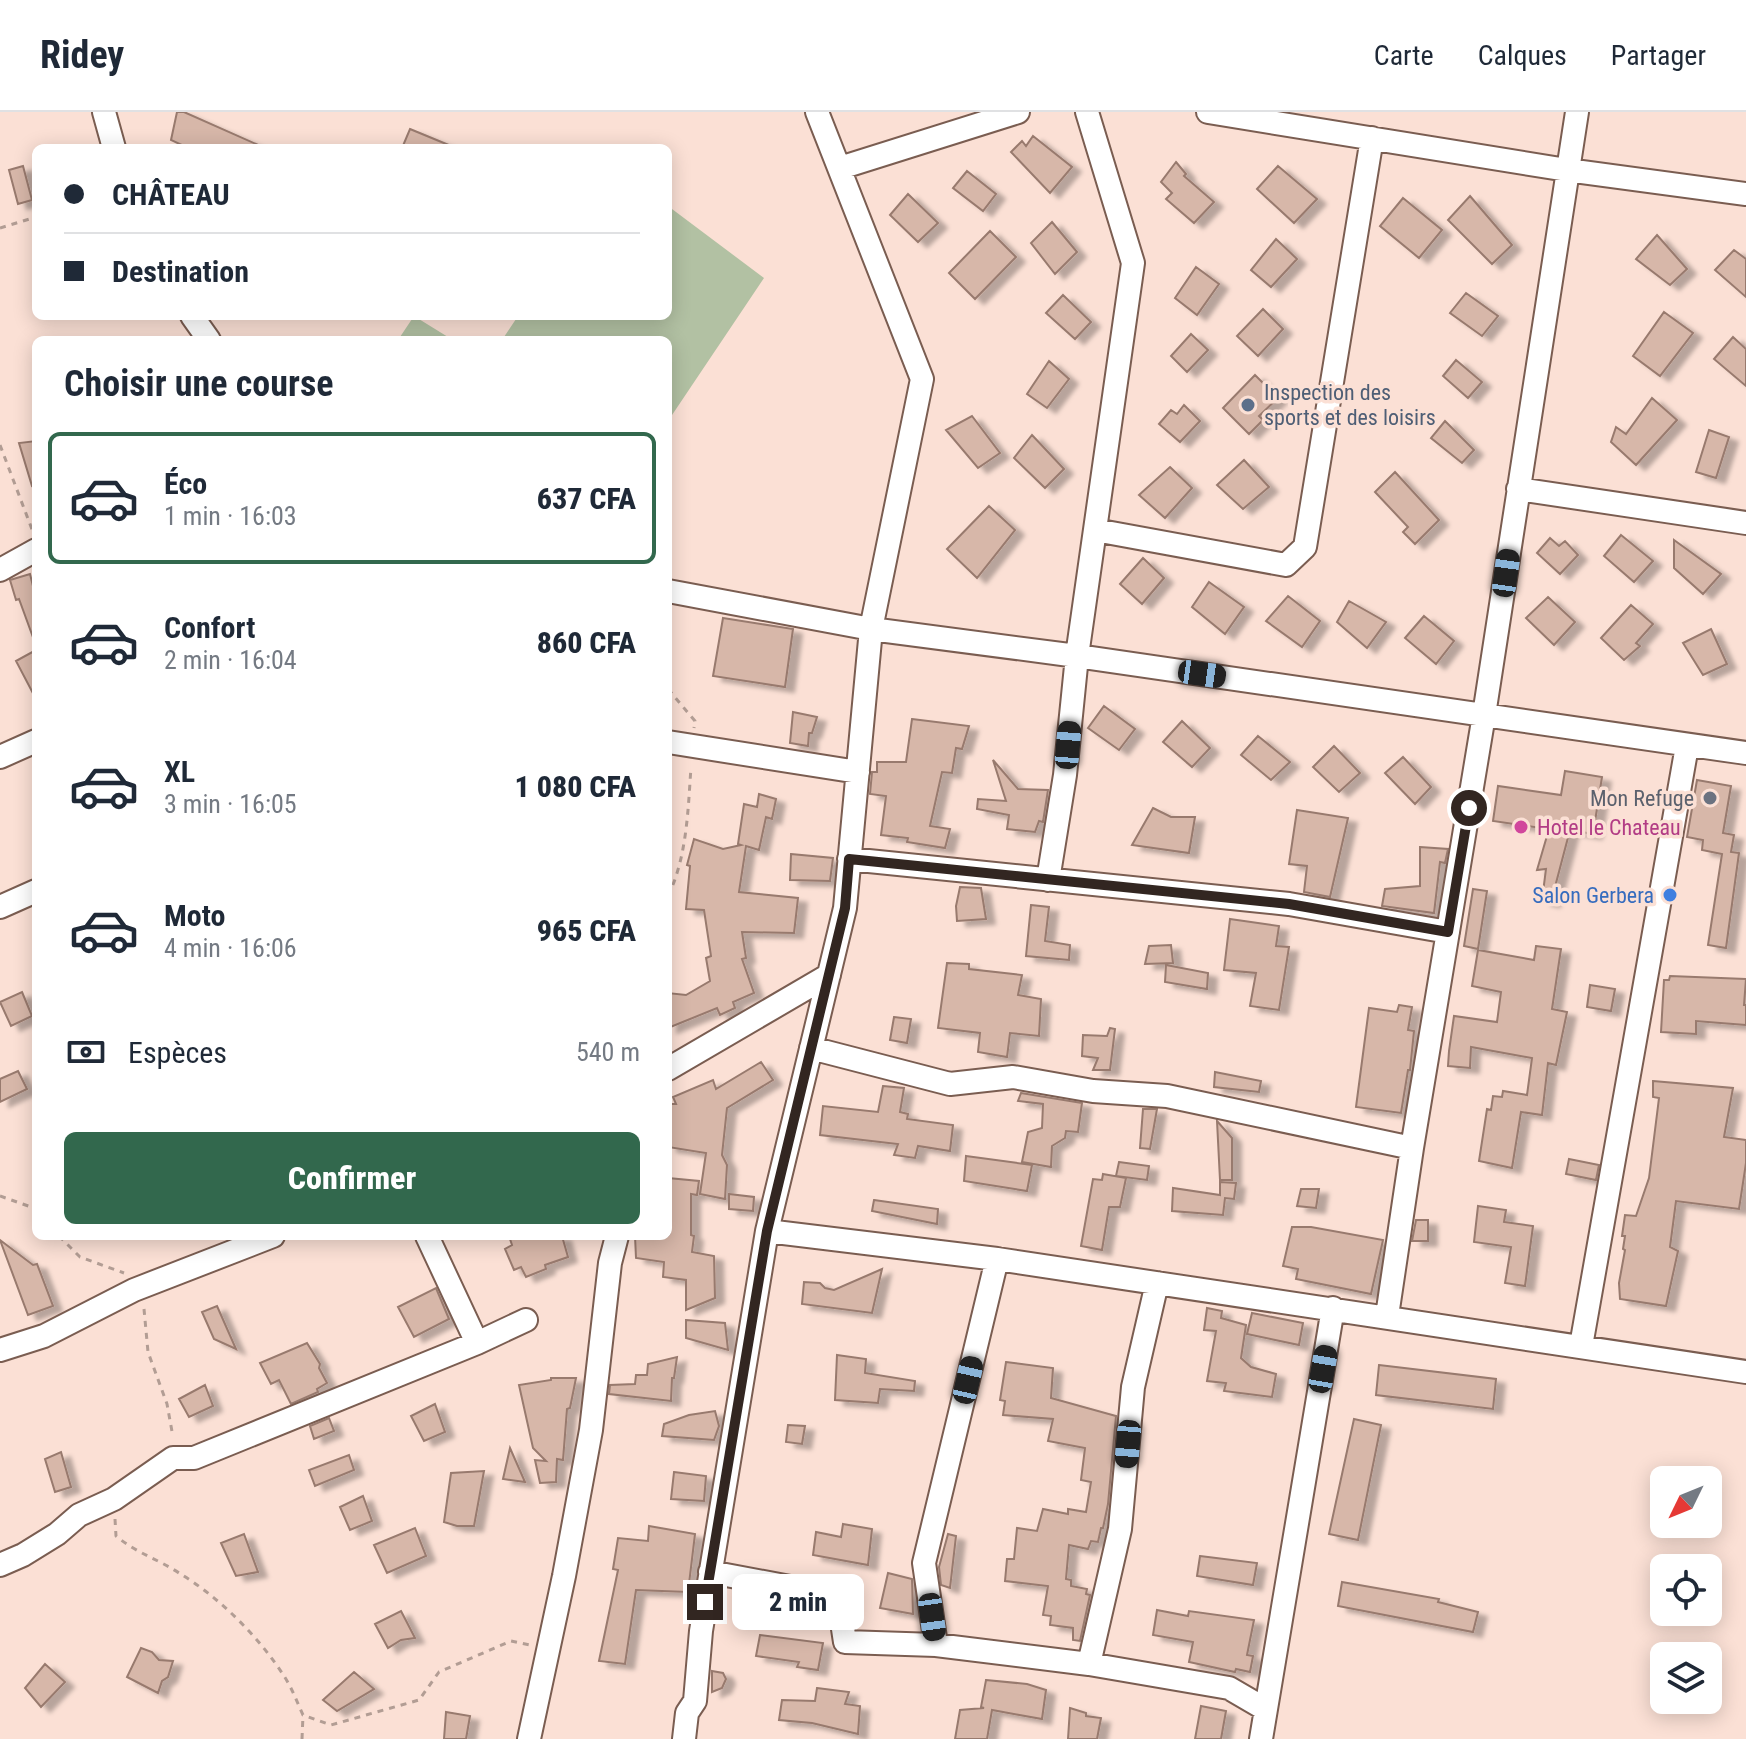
<!DOCTYPE html>
<html lang="fr">
<head>
<meta charset="utf-8">
<style>
	:root { --surface:#fff; --page:#f6f6f7; --text:#1f2937; --muted:#747a83; --line:#e0e1e3; --accent:#32684d }
	body { margin:0; font-family:"Roboto Condensed",sans-serif; background:var(--page); color:var(--text); height:100vh; display:flex; flex-direction:column; font-size:30px; white-space:nowrap }
	* { box-sizing:border-box; margin:0 }
	p { font-size:26px; color:var(--muted) }
	.icon { flex:none; width:44px; height:44px; fill:none; stroke:currentColor; stroke-width:2; stroke-linecap:round; stroke-linejoin:round }
	.map { position:relative; flex:1; overflow:hidden }
	.sheet { position:absolute; left:32px; top:224px; width:640px; height:904px; display:flex; flex-direction:column; background:var(--surface); border-radius:12px; box-shadow:0 4px 20px #0003 }
	.sheet>* { flex:none }
	.top-card { position:absolute; left:32px; top:32px; width:640px; height:176px; border-radius:12px; box-shadow:0 4px 20px #0003; display:grid; align-content:center; height:176px; padding:0 32px; background:var(--surface) }
	.needle { width:52px; rotate:227deg }
	.buttons { position:absolute; left:1650px; top:1354px; display:grid; gap:16px }
	.buttons a { display:grid; place-items:center; width:72px; height:72px; border-radius:12px; background:var(--surface); box-shadow:0 4px 20px #0003; font-size:40px }
	.end { position:absolute; width:36px; height:36px; margin:-18px; border:10px solid #322621; background:#fff; box-shadow:0 0 0 4px #fff }
	.from { border-radius:50% }
	.bubble { position:absolute; height:56px; border-radius:12px; background:var(--surface); box-shadow:0 4px 20px #0003; font-size:26px; font-weight:800; line-height:56px; text-align:center }
	.car { position:absolute; width:24px; height:48px; margin:-24px -12px; border-radius:10px; box-shadow:0 0 6px 2px #0007; background:linear-gradient(#222 24%,#8ab4d8 0 40%,#222 0 76%,#8ab4d8 0 86%,#222 0) }
	.top-card b { display:flex; align-items:center; gap:28px; height:76px; font-size:30px }
	.top-card b+b { border-top:2px solid var(--line) }
	.top-card i { width:20px; height:20px; background:var(--text) }
	ul { padding:0; list-style:none }
	li { display:flex; align-items:center; gap:24px; height:132px; margin:0 16px 12px; padding:0 16px; border:4px solid transparent; border-radius:12px }
	li div { flex:1 }
	li b { display:block; font-size:30px }
	li em { font-style:normal; font-weight:800 }
	li.selected { border-color:var(--accent) }
	li>.icon { width:72px; height:72px; stroke-width:1.5 }
	h2 { padding:0 32px; font-size:36px; line-height:96px }
	.pay { display:flex; align-items:center; gap:20px; height:88px; padding:0 32px; font-size:30px }
	.pay p { margin-inline-start:auto }
	.primary-button { display:flex; gap:16px; margin-top:auto; padding:16px 32px }
	.primary-button a { flex:1; height:92px; border-radius:12px; background:var(--accent); color:#fff; font-size:32px; font-weight:800; line-height:92px; text-align:center }
	header { display:flex; align-items:center; gap:48px; box-sizing:border-box; height:112px; padding:0 40px; background:var(--surface); border-bottom:2px solid var(--line) }
	header strong { font-size:38px }
	nav { display:flex; gap:44px; margin-inline-start:auto; font-size:28px }
	.map>svg:first-child { display:block }
	.green { fill:#b2c1a3 }
	.building { fill:#d7b7a9; stroke:#987a6e; stroke-width:2; filter:url(#shadow) }
	.lines { fill:none; stroke-linecap:round; stroke-linejoin:round }
	.minor-casing { stroke:#7a5d51; stroke-width:26 }
	.path { stroke:#b29d94; stroke-width:3; stroke-dasharray:6 6; stroke-linecap:butt }
	.minor { stroke:#fff; stroke-width:22 }
	.route { stroke:#322621; stroke-width:10 }
	.service-dot { fill:#5c6f8a; stroke:#fbe0d5; stroke-width:3 }
	.worship-dot { fill:#6b7280; stroke:#fbe0d5; stroke-width:3 }
	.hotel-dot { fill:#d1479c; stroke:#fbe0d5; stroke-width:3 }
	.shop-dot { fill:#3f7fe0; stroke:#fbe0d5; stroke-width:3 }
	.labels { text-anchor:middle; dominant-baseline:central; stroke-width:7; stroke-linejoin:round; paint-order:stroke }
	.service-label { font-size:22px; fill:#4e5e75; stroke:#fbe0d5; text-anchor:start }
	.worship-label { font-size:22px; fill:#5b616d; stroke:#fbe0d5; text-anchor:end }
	.hotel-label { font-size:22px; fill:#b23c85; stroke:#fbe0d5; text-anchor:start }
	.shop-label { font-size:22px; fill:#366cbe; stroke:#fbe0d5; text-anchor:end }
</style>
</head>
<body>
<header>
<strong>Ridey</strong>
<nav><a>Carte</a><a>Calques</a><a>Partager</a></nav>
</header>
<div class="map">
<svg width="1746" height="1627" viewBox="0 0 1746 1627">
	<defs>
		<filter id="shadow"><feDropShadow dx="9" dy="5" stdDeviation="2" flood-color="#0004"/></filter>
	</defs>
	<rect width="100%" height="100%" fill="#fbe0d5"/>
	<path class="green" d="M668,94l96,72 -96,143v-81h-166l16,-24h150z
		M414,204l34,21 -3,3h-47z"/>
	<path class="building" d="M177,0h7l81,36h-77l-17,-8z
		M410,17l46,19h-54z
		M1033,24l39,31 -22,26 -39,-41 11,-11 4,5z
		M1176,50l10,12 -2,2 30,26 -20,21 -28,-24 6,-6 -11,-11z
		M23,54l9,34 -14,4 -9,-34z
		M1278,54l39,33 -23,24 -37,-34z
		M967,59l29,23 -13,17 -30,-23z
		M908,82l30,29 -20,19 -28,-27z
		M1470,84l42,49 -20,19 -44,-44z
		M1403,86l39,32 -23,28 -39,-32z
		M1052,110l25,30 -22,22 -24,-31z
		M990,119l26,26 -41,42 -26,-26z
		M1657,123l30,34 -17,16 -34,-26z
		M1276,127l21,20 -26,28 -20,-17z
		M1734,138l12,9v38l-31,-27z
		M1196,155l23,17 -22,31 -22,-17z
		M1466,181l32,23 -16,20 -32,-23z
		M1063,183l28,27 -16,17 -29,-26z
		M1263,197l20,20 -25,27 -21,-20z
		M1664,200l29,21 -33,43 -27,-20z
		M1191,222l17,16 -21,22 -16,-16z
		M1733,225l13,12v37l-32,-27z
		M1456,248l26,22 -14,16 -25,-22z
		M1049,249l20,18 -22,29 -20,-14z
		M1255,263l23,23 -19,18 4,4 -14,14 -26,-26z
		M1652,286l25,22 -41,45 -25,-23 5,-15 10,7z
		M1184,293l16,16 -20,21 -21,-18 12,-14 6,4z
		M972,304l28,37 -22,15 -32,-38z
		M1445,309l29,29 -12,13 -31,-25z
		M1709,318l20,7 -13,41 -20,-6z
		M1032,323l32,34 -19,19 -31,-30z
		M36,329v44l-4,1 -13,-43z
		M1244,348l25,27 -26,22 -26,-24z
		M1170,355l22,21 -27,30 -26,-23z
		M1395,360l44,48 -24,24 -12,-12 5,-5 -33,-35z
		M989,394l26,24 -38,48 -30,-29z
		M1621,423l32,26 -19,21 -30,-26z
		M1550,426l9,8 6,-5 13,14 -18,19 -23,-21z
		M1674,428l47,34 -18,20 -29,-26z
		M1143,446l21,20 -22,26 -22,-20z
		M30,462l6,24v42h-2l-15,-41 -3,1 -6,-20z
		M1209,470l35,25 -19,27 -33,-27z
		M1288,484l32,25 -18,26 -36,-26z
		M1548,485l27,25 -21,23 -28,-27z
		M1349,489l37,21 -19,26 -30,-26z
		M1631,493l22,19 -17,19 4,3 -16,14 -23,-22z
		M1424,504l30,25 -18,23 -31,-26z
		M723,506l70,11 -8,58 -72,-11z
		M1711,517l16,35 -24,11 -20,-32z
		M36,538v49l-20,-38z
		M1104,594l31,23 -16,21 -31,-22z
		M793,600l24,5 -5,16h-3l-1,13 -18,-3z
		M912,607l57,7 -7,23 -6,-1 -4,25 -10,-1 -12,54 20,3 -5,19 -38,-6 1,-4 -27,-3 5,-39 -16,-2 2,-22h5v-10h29z
		M1182,609l28,27 -18,19 -29,-25z
		M1258,624l32,26 -19,18 -30,-25z
		M1334,634l26,27 -21,19 -26,-25z
		M1403,645l28,30 -16,17 -30,-31z
		M993,648l25,29 30,1 -5,32 -4,-1 -4,11 -28,-3 2,-14 -32,-6 1,-10 28,2z
		M1565,659l37,6 -9,57 -23,-4 -19,72 -9,-2 4,-31 -9,1 12,-41 -56,-8 5,-35 63,9z
		M1697,668l34,6 -8,47 11,2 -3,17 8,1 -13,95 -18,-3 14,-91 -20,-4 1,-10 -16,-3z
		M759,682l17,5 -4,20 -6,-2 -7,33 -13,-4 -7,46 59,6 -4,35 -52,-1 4,26 -4,1 12,34 -21,9 2,6 -15,7 -3,-7 -49,20v-35l18,2 24,-14 -4,-23 5,-2 -7,-46 -18,-1 4,-43 -3,-1 7,-26 29,10 18,-4 -3,-1 6,-40 13,3z
		M1153,696l18,9h24l-6,36 -57,-8z
		M1297,698l51,8 -18,79 -26,-5 3,-26 -18,-2z
		M1420,735l28,2 -3,14 -5,-1 -6,51 -52,-7 3,-17 35,-3z
		M791,742l42,4 -3,23 -40,-1z
		M960,775l21,1 5,31 -29,2 -1,-15z
		M1473,777l14,2 -9,58 -14,-3z
		M1031,793l18,2 -4,34 25,4 -1,15 -43,-4z
		M1230,807l49,7 -3,20 13,1 -10,63 -29,-4 6,-33 -32,-3z
		M1171,833l2,18 -28,1 4,-18z
		M1536,834l25,3 -9,60 15,3 -11,53 -8,-2 -6,52 -21,-3 -9,56 -33,-7 8,-52 4,1 2,-14 9,1 1,-6 24,4 5,-37 -61,-11 -1,21 -22,-2 1,-15 5,-35 43,6 4,-30 -29,-6 6,-36 56,10z
		M947,851l22,1v5l53,6 -4,20 23,4 -2,37 -29,-3 -3,24 -29,-5 2,-19 -42,-5z
		M1166,853l42,8 -1,16 -42,-7z
		M1670,864l76,3 -2,26h2v20l-50,-4v13l-35,-2 3,-52h5z
		M1590,873l25,4 -4,22 -24,-4z
		M22,880l10,24 -21,10 -11,-24z
		M1399,893l13,2 -4,23 6,1 -4,39h-2l-7,43 -45,-6 13,-99 28,4z
		M894,905l17,2 -4,24 -17,-3z
		M1110,916l5,1 -5,41h-17l5,-12 -16,-2 1,-21 24,1z
		M761,950l12,18 -46,28 -5,47 5,10 -2,34 -25,-5 6,-41 -38,-6v-43h8l-3,-7 40,-17 3,9z
		M18,959l9,18 -27,13v-23z
		M1215,960l46,9 -2,11 -45,-5z
		M1653,969l80,7 -9,49 22,3v23l-7,46 -63,-8 -6,46 8,4 -12,55 -46,-7 -1,-16 6,-33 -2,-1 2,-13h-3l3,-21 11,1 13,-38 10,-80 -6,-1z
		M883,974l21,2 -4,24 8,2 -1,5 46,6 -3,26 -32,-5 -3,12 -21,-3 4,-11 -78,-9 3,-29 55,6z
		M1021,981l61,10 -4,29 -12,-1 -1,7 -13,8 -1,21 -29,-5 6,-30 14,-4 1,-24 -25,-3z
		M1143,997h14l-7,40 -10,-1z
		M1217,1009l15,17v42h-12z
		M966,1044l66,9 -5,26 -63,-10z
		M1569,1047l30,6 -3,15 -30,-6z
		M1119,1050l30,4 -2,14 -31,-4z
		M1103,1062l23,4 -6,29h-11l-7,43 -21,-4 12,-67 9,1z
		M668,1066l31,3 -2,14 -6,-1v41l3,1 -2,16 22,4 1,42 -29,12v-30l-23,-3 1,-15 -28,-4 -1,-22h33l2,-3z
		M1220,1070l16,1 -2,16 -9,-1 -2,17 -51,-4 1,-23 47,7z
		M1301,1077h18l-3,19 -19,-2z
		M729,1082l25,3 -1,14 -24,-2z
		M874,1088l64,9 -1,15 -65,-13z
		M1478,1094l28,4 -2,12 29,4 -8,60 -20,-3 6,-36 -37,-5z
		M1416,1108h12v21h-16z
		M1292,1115h19l72,13 -12,54 -75,-15 2,-10 -15,-3z
		M509,1124h53l6,21 -23,8 1,4 -20,8 -5,-10 -7,3 -9,-21 7,-4z
		M0,1128l33,25 4,-1 16,42 -25,9z
		M882,1157l-10,44 -70,-9 2,-22 16,1 5,5 9,2z
		M436,1176l13,31 -35,18 -16,-30z
		M217,1194l19,43 -22,-10 -12,-27z
		M1207,1196l15,3 -1,7 25,7 -5,33 10,9 25,7 -4,23 -48,-6 2,-8 -19,-2 9,-50 -12,-1z
		M1252,1201l51,10 -4,22 -52,-11z
		M686,1208l39,3 3,27 -42,-12z
		M307,1231l13,21 -1,4 8,15 -10,6 1,3 -27,12 -12,-24 -8,4 -11,-21z
		M837,1243l29,4 -1,14 50,8 -1,10 -34,-2 -2,14 -43,-3z
		M677,1245l-3,21h-2l-1,23 -62,-7 1,-9 25,-1 1,-9h11l1,-11z
		M1006,1250l47,6 -2,30 65,18 -8,88 -5,24h-2l-3,14 -7,-1 -3,8 -19,-4 -3,34 5,1v6l16,3 -1,5 4,1 -10,46 -7,-1v-12l-23,-3 1,-9 -8,-1 5,-29 -43,-5 2,-22h7l3,-31 20,3 6,-22 25,5v-5l18,3 5,-30 -10,-2 4,-32 -37,-7 5,-22 -50,-4 2,-14 -5,-1z
		M1379,1253l117,14 -3,30 -117,-14z
		M551,1266h25l-6,30 -3,1 -4,51 -6,-1 -1,23 -16,1 -5,-23 11,1 -13,-13 -14,-63 32,-5z
		M205,1273l8,21 -24,11 -10,-18z
		M435,1292l10,28 -21,9 -13,-25z
		M715,1299l4,15 -5,14 -52,-4 2,-12 25,-9z
		M329,1306l5,13 -20,8 -4,-13z
		M1354,1307l27,6 -23,115 -29,-6z
		M788,1313l17,1 -3,18 -16,-2z
		M510,1336l15,34 -22,-3z
		M61,1340l10,35 -16,5 -10,-33z
		M349,1343l5,15 -39,16 -6,-16z
		M484,1359l-10,55h-17l-13,-4 7,-49z
		M674,1360l32,4 -2,25 -33,-2z
		M363,1384l9,25 -22,9 -10,-23z
		M843,1412l29,5 -4,36 -55,-10 3,-23 25,5z
		M649,1414l46,8 -7,58 -52,-2 -11,74 -26,-3 19,-91 -5,-1 5,-31 30,3z
		M415,1416l11,28 -39,17 -13,-28z
		M244,1422l14,38 -22,4 -15,-33z
		M948,1422l8,2 -6,52 -9,-3 -2,-18z
		M1200,1444l57,7 -4,22 -56,-9z
		M888,1461l24,6 1,35 -33,-6z
		M1342,1470l97,17 -1,3 40,10 -5,20 -135,-26z
		M1157,1498l31,6 1,-5 65,9 -7,35 6,1 -3,16 -14,-3 -1,3 -46,-10 4,-20 -40,-7z
		M401,1499l14,27 -14,2 -13,8 -13,-24z
		M760,1523l63,8 -5,27 -21,-3 2,-5 -43,-6z
		M141,1536l11,4 7,8 14,1 -5,16 -6,4 -4,12 -31,-16z
		M45,1552l20,18 -24,25 -16,-19z
		M712,1559l11,2 3,6 -4,9 -10,4z
		M354,1560l20,17 -37,22 -14,-11z
		M986,1568l41,4 19,6 -4,29 -50,-9 -5,29h-32l5,-29 24,-2 -3,-1z
		M817,1576l32,4 -4,12 15,2 -2,28 -46,-11 -33,-3 3,-20 33,1z
		M1201,1594l25,5 -5,28h-26z
		M1070,1596l16,5v3l15,2 -4,21h-29z
		M446,1600l24,4 -4,23h-22z"/>
	<g class="lines">
		<g class="minor-casing">
			<path id="minor" d="M104,0l10,36
				M1208,0l359,58 179,24
				M840,56l178,-56
				M192,204l17,24
				M1518,377l228,34
				M1095,418l191,35 19,-18 67,-409
				M0,458l36,-20
				M668,479l203,38 206,27 669,97
				M668,630l190,30
				M0,645l36,-16
				M849,747l440,45 159,28
				M1048,768l17,-105 12,-119 56,-393 -46,-151
				M0,795l36,-16
				M811,936l139,36 63,-7 80,14 74,5 245,52
				M668,957l161,-94
				M767,1119l230,28 749,113
				M427,1124l50,107
				M1387,1204l25,-168 72,-433 93,-603
				M1581,1234l106,-600
				M0,1238l44,-14 90,-46 139,-54
				M0,1453l23,-10 34,-21 22,-19 35,-16 59,-41h21l283,-115 49,-23
				M710,1460l128,24 7,46 91,3 153,19 140,24 36,21
				M936,1533l-12,-82 73,-304
				M1089,1552l31,-135 13,-142 24,-104
				M529,1627l35,-163 27,-146 19,-167 7,-27
				M684,1627l3,-26 8,-12 6,-70 66,-400 78,-323 26,-279 51,-250 -105,-267
				M1261,1627l72,-431"/>
		</g>
		<path class="path" d="M0,116l36,-11
			M0,333l33,87
			M668,577l27,32 -1,7
			M668,784c19,-39 20,-86 23,-129
			M0,1084l31,11 5,6
			M59,1124l21,21 44,16
			M144,1197l4,43 19,52 6,33
			M115,1407l1,17c22,18 40,22 63,37 40,24 80,64 105,103 8,12 13,26 19,39l28,10 88,-25 20,-28 72,-31 19,4
			M302,1627l1,-24"/>
		<use href="#minor" class="minor"/>
	</g>
	<g class="lines">
		<path class="route" d="M705,1490l62,-371 78,-323 4,-49 440,45 159,28 21,-124"/>
	</g>
	<circle class="service-dot" cx="1248" cy="293" r="8"/>
	<circle class="worship-dot" cx="1710" cy="686" r="8"/>
	<circle class="hotel-dot" cx="1521" cy="715" r="8"/>
	<circle class="shop-dot" cx="1670" cy="783" r="8"/>
	<g class="labels">
		<g class="service-label">
			<text x="1264" y="280">Inspection des<tspan x="1264" dy="25">sports et des loisirs</tspan></text>
		</g>
		<g class="worship-label">
			<text x="1694" y="686">Mon Refuge</text>
		</g>
		<g class="hotel-label">
			<text x="1537" y="715">Hotel le Chateau</text>
		</g>
		<g class="shop-label">
			<text x="1654" y="783">Salon Gerbera</text>
		</g>
	</g>
</svg>
<div class="buttons">
<a><svg class="needle" viewBox="-14 -14 28 28"><path d="M0-13l5 13h-10z" fill="#e53935"/><path d="M0 13l5-13h-10z" fill="#747a83"/></svg></a>
<a><svg class="icon" aria-label="locate" viewBox="0 0 24 24"><circle cx="12" cy="12" r="6"/><path d="M12 2v4M12 18v4M2 12h4M18 12h4"/></svg></a>
<a><svg class="icon" aria-label="layers" viewBox="0 0 24 24"><path d="M12 4l9 5-9 5-9-5zM3 14l9 5 9-5"/></svg></a>
</div>
<i class="end from" style="left:1469px;top:696px"></i>
<i class="end" style="left:705px;top:1490px"></i>
<div class="bubble" style="left:732px;top:1462px;width:132px">2 min</div>
<i class="car" style="left:1506px;top:461px;rotate:8deg"></i>
<i class="car" style="left:1202px;top:562px;rotate:98deg"></i>
<i class="car" style="left:1068px;top:633px;rotate:5deg"></i>
<i class="car" style="left:1323px;top:1257px;rotate:10deg"></i>
<i class="car" style="left:968px;top:1268px;rotate:13deg"></i>
<i class="car" style="left:1128px;top:1332px;rotate:185deg"></i>
<i class="car" style="left:932px;top:1505px;rotate:172deg"></i>
<div class="top-card">
<b><i class="from"></i>CHÂTEAU</b>
<b><i></i>Destination</b>
</div>
<section class="sheet">
<h2>Choisir une course</h2>
<ul>
<li class="selected"><svg class="icon" aria-label="car" viewBox="0 0 24 24"><path d="M5 17H2v-5l4-1 3-4h7l3 4 3 1v5h-3M9 17h6M6 11h13"/><circle cx="7" cy="17" r="2"/><circle cx="17" cy="17" r="2"/></svg><div><b>Éco</b><p>1 min · 16:03</p></div><em>637 CFA</em></li>
<li><svg class="icon" aria-label="car" viewBox="0 0 24 24"><path d="M5 17H2v-5l4-1 3-4h7l3 4 3 1v5h-3M9 17h6M6 11h13"/><circle cx="7" cy="17" r="2"/><circle cx="17" cy="17" r="2"/></svg><div><b>Confort</b><p>2 min · 16:04</p></div><em>860 CFA</em></li>
<li><svg class="icon" aria-label="car" viewBox="0 0 24 24"><path d="M5 17H2v-5l4-1 3-4h7l3 4 3 1v5h-3M9 17h6M6 11h13"/><circle cx="7" cy="17" r="2"/><circle cx="17" cy="17" r="2"/></svg><div><b>XL</b><p>3 min · 16:05</p></div><em>1 080 CFA</em></li>
<li><svg class="icon" aria-label="car" viewBox="0 0 24 24"><path d="M5 17H2v-5l4-1 3-4h7l3 4 3 1v5h-3M9 17h6M6 11h13"/><circle cx="7" cy="17" r="2"/><circle cx="17" cy="17" r="2"/></svg><div><b>Moto</b><p>4 min · 16:06</p></div><em>965 CFA</em></li>
</ul>
<div class="pay"><svg class="icon" aria-label="cash" viewBox="0 0 24 24"><path d="M3 7h18v10H3z"/><circle cx="12" cy="12" r="2"/></svg>Espèces<p>540 m</p></div>
<div class="primary-button"><a>Confirmer</a></div>
</section>
</div>
</body>
</html>
